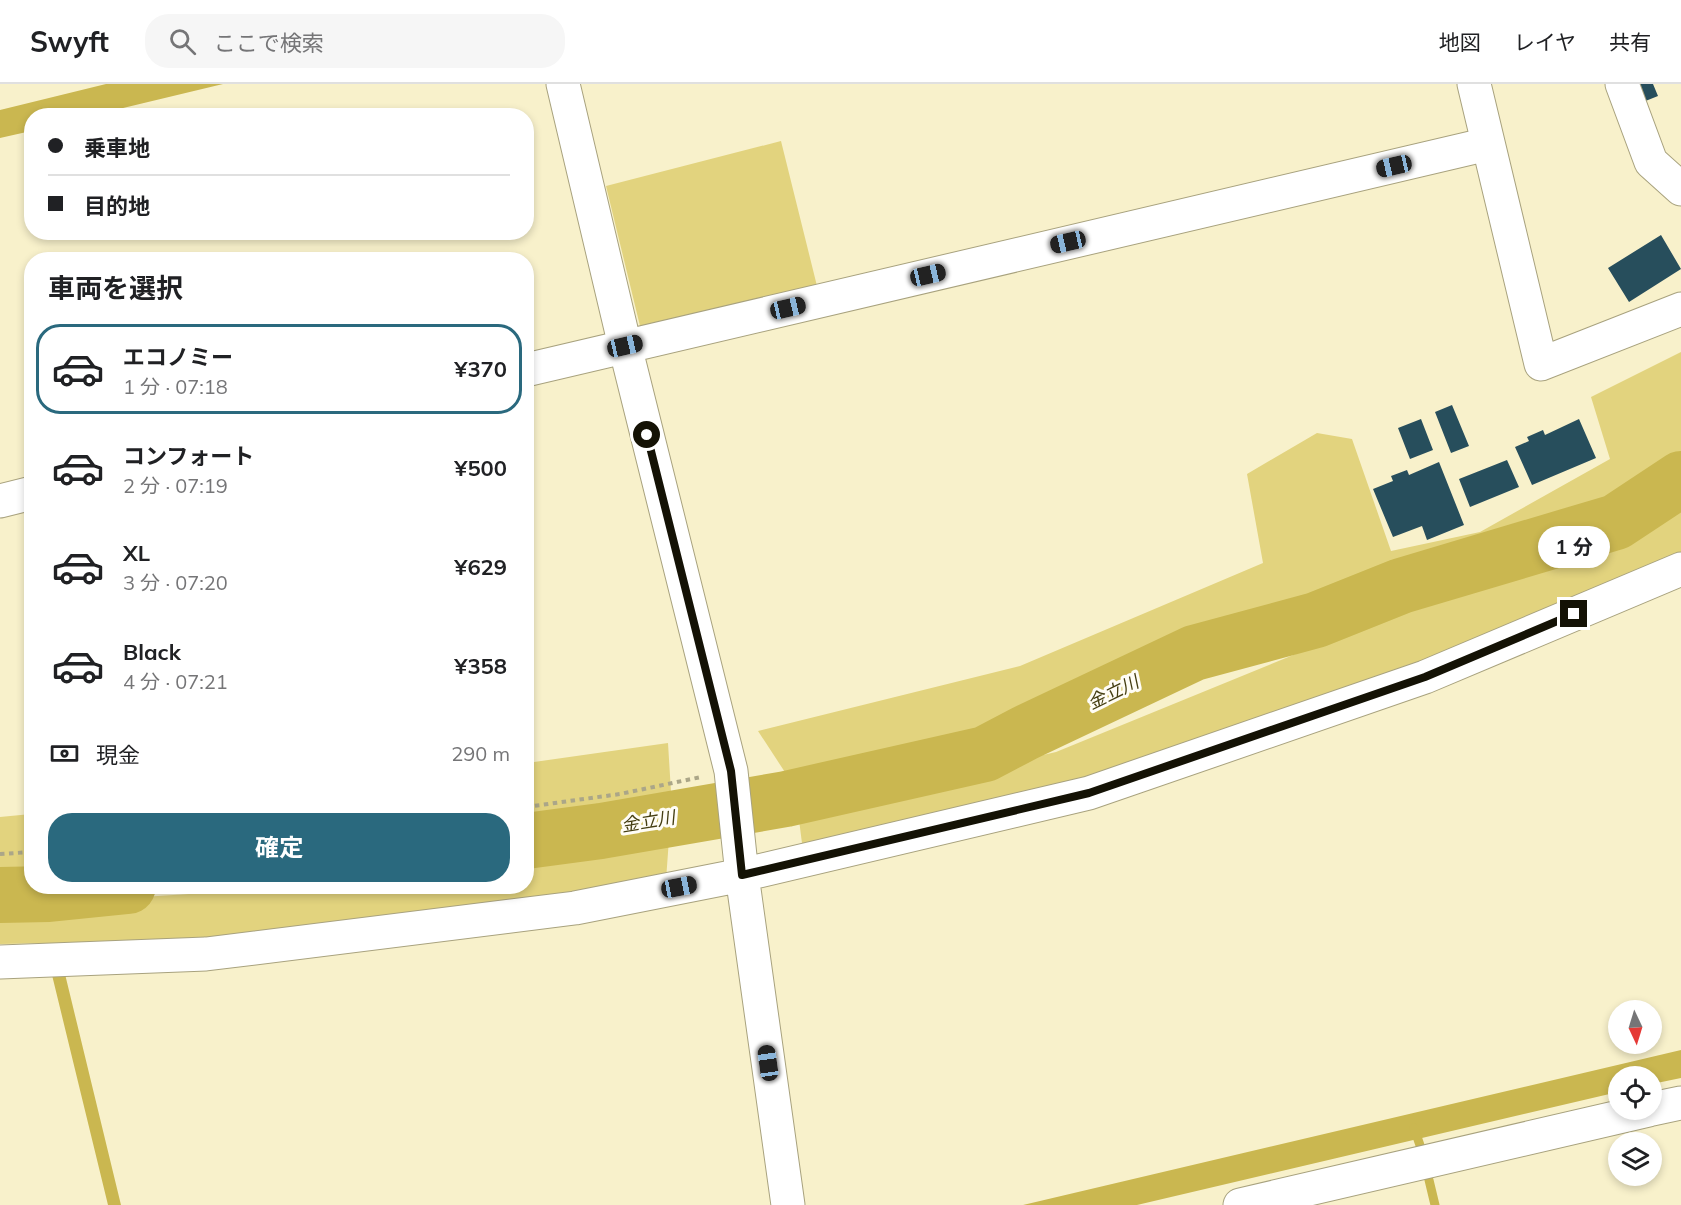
<!DOCTYPE html>
<html lang="ja">
<head>
<meta charset="utf-8">
<style>
	:root { --surface:#fff; --page:#f6f6f6; --text:#202124; --muted:#757577; --line:#e0e0e0; --accent:#2a697e }
	body { margin:0; font-family:Mulish,"Noto Sans JP",sans-serif; background:var(--page); color:var(--text); height:100vh; display:flex; flex-direction:column; font-size:22px; white-space:nowrap }
	* { box-sizing:border-box; margin:0 }
	p { font-size:20px; color:var(--muted) }
	.icon { flex:none; width:33px; height:33px; fill:none; stroke:currentColor; stroke-width:2; stroke-linecap:round; stroke-linejoin:round }
	.map { position:relative; flex:1; overflow:hidden }
	.sheet { position:absolute; left:24px; top:168px; width:510px; height:642px; display:flex; flex-direction:column; background:var(--surface); border-radius:24px; box-shadow:0 3px 9px #0003 }
	.sheet>* { flex:none }
	.banner { position:absolute; left:24px; top:24px; width:510px; height:132px; border-radius:24px; box-shadow:0 3px 9px #0003; display:grid; align-content:center; height:132px; padding:0 24px; background:var(--surface) }
	.needle { width:39px; rotate:176deg }
	.tools { position:absolute; left:1608px; top:916px; display:grid; gap:12px }
	.tools a { display:grid; place-items:center; width:54px; height:54px; border-radius:50%; background:var(--surface); box-shadow:0 3px 9px #0003; font-size:30px }
	.end { position:absolute; width:27px; height:27px; margin:-14px; border:8px solid #141205; background:#fff; box-shadow:0 0 0 3px #fff }
	.from { border-radius:50% }
	.bubble { position:absolute; height:42px; border-radius:21px; background:var(--surface); box-shadow:0 3px 9px #0003; font-size:20px; font-weight:700; line-height:42px; text-align:center }
	.car { position:absolute; width:18px; height:36px; margin:-18px -9px; border-radius:8px; box-shadow:0 0 4px 2px #0007; background:linear-gradient(#222 24%,#8ab4d8 0 40%,#222 0 76%,#8ab4d8 0 86%,#222 0) }
	.banner b { display:flex; align-items:center; gap:21px; height:57px; font-size:22px }
	.banner b+b { border-top:2px solid var(--line) }
	.banner i { width:15px; height:15px; background:var(--text) }
	ul { padding:0; list-style:none }
	li { display:flex; align-items:center; gap:18px; height:90px; margin:0 12px 9px; padding:0 12px; border:3px solid transparent; border-radius:24px }
	li div { flex:1 }
	li b { display:block; font-size:22px }
	li em { font-style:normal; font-weight:700 }
	li.active { border-color:var(--accent) }
	li>.icon { width:54px; height:54px; stroke-width:1.5 }
	h2 { padding:0 24px; font-size:27px; line-height:72px }
	.pay { display:flex; align-items:center; gap:15px; height:66px; padding:0 24px; font-size:22px }
	.pay p { margin-inline-start:auto }
	.action { display:flex; gap:12px; margin-top:auto; padding:12px 24px }
	.action a { flex:1; height:69px; border-radius:24px; background:var(--accent); color:#fff; font-size:24px; font-weight:700; line-height:69px; text-align:center }
	header { display:flex; align-items:center; gap:36px; box-sizing:border-box; height:84px; padding:0 30px; background:var(--surface); border-bottom:2px solid var(--line) }
	header strong { font-size:28px }
	nav { display:flex; gap:33px; margin-inline-start:auto; font-size:21px }
	.search { width:420px; height:54px; background:var(--page); display:flex; align-items:center; gap:15px; box-sizing:border-box; padding:0 21px; border-radius:24px; color:var(--muted); font-size:22px }
	.map>svg:first-child { display:block }
	.green { fill:#e2d37e }
	.water { fill:#cab750 }
	.lines { fill:none; stroke-linecap:round; stroke-linejoin:round }
	.stream { stroke:#cab750; stroke-width:9 }
	.river { stroke:#cab750; stroke-width:56 }
	.building { fill:#274e5c }
	.minor-casing { stroke:#a8a27e; stroke-width:35 }
	.path { stroke:#aba688; stroke-width:4; stroke-dasharray:4.5 4.5; stroke-linecap:butt }
	.minor { stroke:#fff; stroke-width:33 }
	.route { stroke:#141205; stroke-width:8 }
	.labels { text-anchor:middle; dominant-baseline:central; stroke-width:6; stroke-linejoin:round; paint-order:stroke }
	.water-label { font-size:18px; font-style:italic; fill:#453e12; stroke:#fffdf6 }
</style>
</head>
<body>
<header>
<strong>Swyft</strong>
<div class="search"><svg class="icon" aria-label="search" viewBox="0 0 24 24"><circle cx="10" cy="10" r="6"/><path d="M15 15l6 6"/></svg>ここで検索</div>
<nav><a>地図</a><a>レイヤ</a><a>共有</a></nav>
</header>
<div class="map">
<svg width="1681" height="1121" viewBox="0 0 1681 1121">
	<rect width="100%" height="100%" fill="#f8f1cb"/>
	<path class="green" d="M781,57l36,145 -177,40 -34,-140z
		M1681,268v108l-80,54 -111,28 -175,66 -181,58 -147,74 -191,49 -38,-58 262,-65 243,-103 -16,-89 70,-41 35,6 39,112 89,-19 130,-73 -19,-62z
		M1681,410v63l-252,103 -340,122 -286,69 -5,-39 258,-60 296,-121 281,-102z
		M668,659l4,65 -145,22v-67z
		M31,730v64l-31,1v-62z
		M669,755l-3,41 -453,60 -213,4v-38l300,-19 226,-1 1,-28z"/>
	<path class="water" d="M106,0h117l-129,31 -62,1 -1,15 -31,7v-28z
		M65,890l56,231h-13l-56,-230z
		M1681,966v28l-29,6v-7h-34v15l-481,113h-114z"/>
	<g class="lines">
		<path class="stream" d="M49,810l1,20
			M1414,1044l8,23
			M1429,1096l6,25"/>
		<path class="river" d="M526,757l75,-10 185,-32 199,-45 40,-21 169,-80 122,-33 85,-34 215,-64 65,-43
			M0,811l49,-1 79,-8"/>
	</g>
	<path class="building" d="M1631,0h22l5,12 -20,8z
		M1661,151l20,34 -52,33 -21,-34z
		M1452,321l17,41 -18,7 -16,-41z
		M1421,335l12,31 -23,9 -12,-31z
		M1579,335l17,39 -64,27 -17,-38 14,-6 -2,-4 16,-7 2,5z
		M1507,376l12,27 -49,20 -11,-28z
		M1439,378l25,63 -37,15 -5,-14 -29,11 -20,-48 20,-8 -2,-5 16,-6 2,5z"/>
	<g class="lines">
		<g class="minor-casing">
			<path id="minor" d="M563,0l62,262 106,425 11,104 46,330
				M1474,0l67,280 140,-55
				M1622,0l29,78 30,27
				M526,286l962,-226
				M0,417l32,-8
				M0,878l206,-8 369,-46 167,-33 347,-82 336,-116 256,-108
				M1652,1025l29,-6
				M1240,1121l409,-95"/>
		</g>
		<path class="path" d="M526,723l94,-13 81,-17
			M0,770l32,-2"/>
		<use href="#minor" class="minor"/>
	</g>
	<g class="lines">
		<path class="route" d="M647,351l84,336 11,104 347,-82 336,-116 149,-63"/>
	</g>
	<g class="labels">
		<g class="water-label">
			<text transform="translate(1113 608) rotate(-26)">金立川</text>
			<text transform="translate(648 737) rotate(-9)">金立川</text>
		</g>
	</g>
</svg>
<div class="tools">
<a><svg class="needle" viewBox="-14 -14 28 28"><path d="M0-13l5 13h-10z" fill="#e53935"/><path d="M0 13l5-13h-10z" fill="#757577"/></svg></a>
<a><svg class="icon" aria-label="locate" viewBox="0 0 24 24"><circle cx="12" cy="12" r="6"/><path d="M12 2v4M12 18v4M2 12h4M18 12h4"/></svg></a>
<a><svg class="icon" aria-label="layers" viewBox="0 0 24 24"><path d="M12 4l9 5-9 5-9-5zM3 14l9 5 9-5"/></svg></a>
</div>
<i class="end from" style="left:647px;top:351px"></i>
<i class="end" style="left:1574px;top:530px"></i>
<div class="bubble" style="left:1538px;top:442px;width:72px">1 分</div>
<i class="car" style="left:1394px;top:82px;rotate:257deg"></i>
<i class="car" style="left:1068px;top:158px;rotate:257deg"></i>
<i class="car" style="left:928px;top:191px;rotate:77deg"></i>
<i class="car" style="left:788px;top:224px;rotate:77deg"></i>
<i class="car" style="left:625px;top:262px;rotate:77deg"></i>
<i class="car" style="left:679px;top:803px;rotate:79deg"></i>
<i class="car" style="left:768px;top:979px;rotate:352deg"></i>
<div class="banner">
<b><i class="from"></i>乗車地</b>
<b><i></i>目的地</b>
</div>
<section class="sheet">
<h2>車両を選択</h2>
<ul>
<li class="active"><svg class="icon" aria-label="car" viewBox="0 0 24 24"><path d="M5 17H2v-5l4-1 3-4h7l3 4 3 1v5h-3M9 17h6M6 11h13"/><circle cx="7" cy="17" r="2"/><circle cx="17" cy="17" r="2"/></svg><div><b>エコノミー</b><p>1 分 · 07:18</p></div><em>¥370</em></li>
<li><svg class="icon" aria-label="car" viewBox="0 0 24 24"><path d="M5 17H2v-5l4-1 3-4h7l3 4 3 1v5h-3M9 17h6M6 11h13"/><circle cx="7" cy="17" r="2"/><circle cx="17" cy="17" r="2"/></svg><div><b>コンフォート</b><p>2 分 · 07:19</p></div><em>¥500</em></li>
<li><svg class="icon" aria-label="car" viewBox="0 0 24 24"><path d="M5 17H2v-5l4-1 3-4h7l3 4 3 1v5h-3M9 17h6M6 11h13"/><circle cx="7" cy="17" r="2"/><circle cx="17" cy="17" r="2"/></svg><div><b>XL</b><p>3 分 · 07:20</p></div><em>¥629</em></li>
<li><svg class="icon" aria-label="car" viewBox="0 0 24 24"><path d="M5 17H2v-5l4-1 3-4h7l3 4 3 1v5h-3M9 17h6M6 11h13"/><circle cx="7" cy="17" r="2"/><circle cx="17" cy="17" r="2"/></svg><div><b>Black</b><p>4 分 · 07:21</p></div><em>¥358</em></li>
</ul>
<div class="pay"><svg class="icon" aria-label="cash" viewBox="0 0 24 24"><path d="M3 7h18v10H3z"/><circle cx="12" cy="12" r="2"/></svg>現金<p>290 m</p></div>
<div class="action"><a>確定</a></div>
</section>
</div>
</body>
</html>
